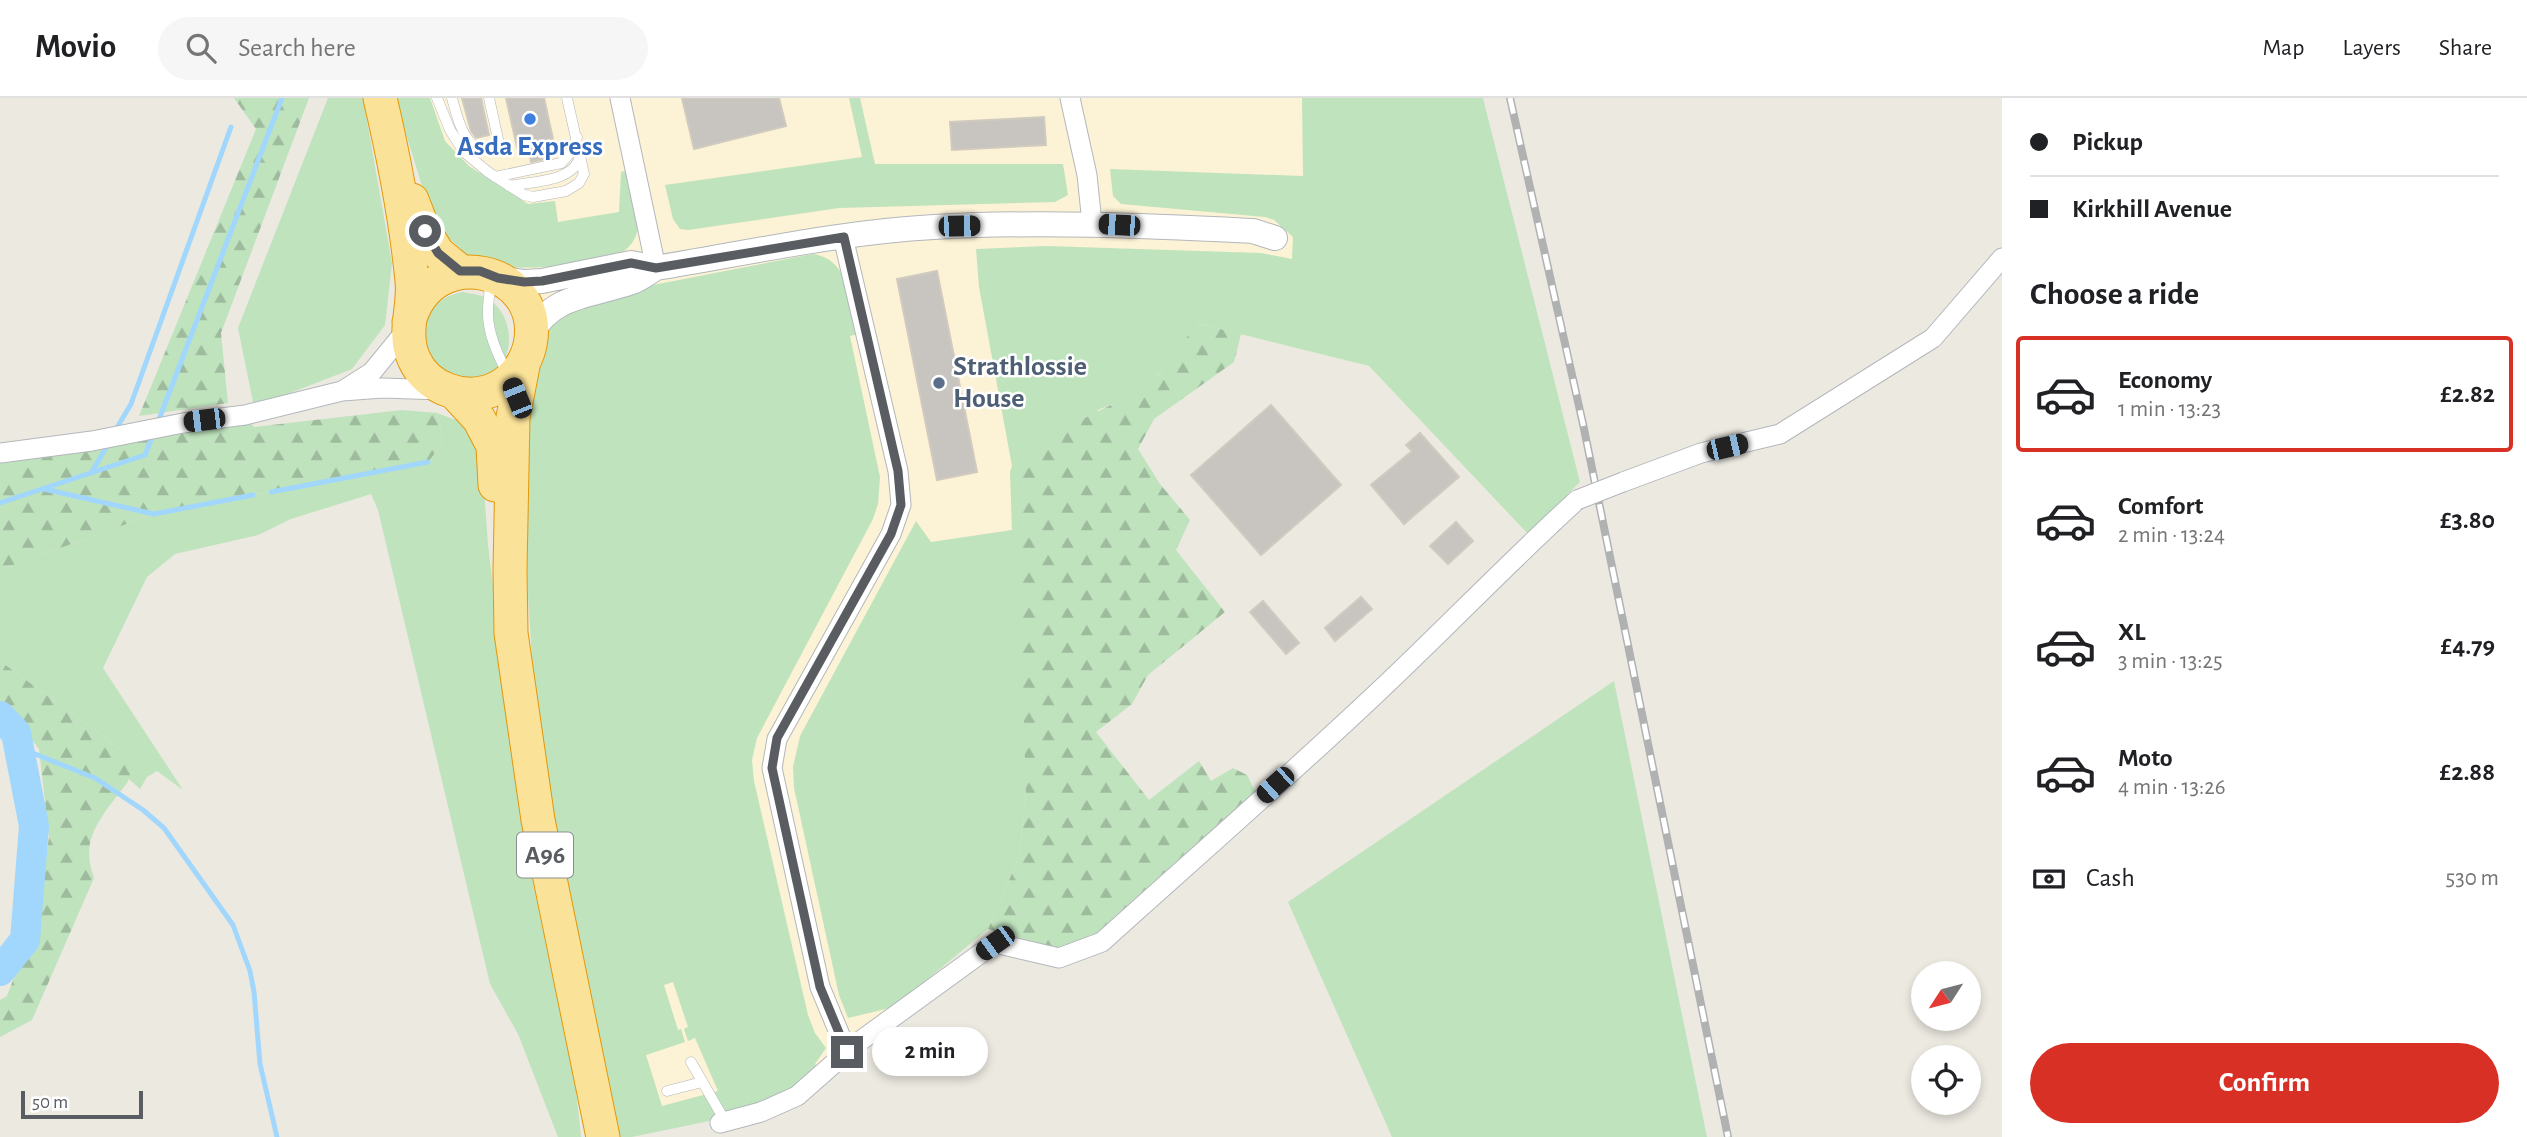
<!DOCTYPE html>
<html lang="en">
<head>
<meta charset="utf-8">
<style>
	:root { --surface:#fff; --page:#f6f6f6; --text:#202124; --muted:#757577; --line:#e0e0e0; --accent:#d93025 }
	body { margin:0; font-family:"Alegreya Sans",sans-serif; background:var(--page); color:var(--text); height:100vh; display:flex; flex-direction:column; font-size:26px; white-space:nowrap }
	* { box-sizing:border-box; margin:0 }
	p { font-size:23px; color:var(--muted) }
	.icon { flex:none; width:38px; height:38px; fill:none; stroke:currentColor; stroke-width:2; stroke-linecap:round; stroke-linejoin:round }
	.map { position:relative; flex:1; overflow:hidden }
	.panel { display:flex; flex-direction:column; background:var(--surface); width:525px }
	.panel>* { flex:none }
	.hud { display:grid; align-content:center; height:154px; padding:0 28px; background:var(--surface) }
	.needle { width:46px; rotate:234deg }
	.tools { position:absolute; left:1911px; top:863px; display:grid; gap:14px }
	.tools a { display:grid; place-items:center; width:70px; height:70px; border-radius:50%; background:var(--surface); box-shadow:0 4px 10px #0003; font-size:35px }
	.scale { position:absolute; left:21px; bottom:18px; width:122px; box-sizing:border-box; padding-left:7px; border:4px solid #595d61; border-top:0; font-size:19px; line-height:24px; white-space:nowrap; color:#595d61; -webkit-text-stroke:5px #fff; paint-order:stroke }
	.end { position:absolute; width:32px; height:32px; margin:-16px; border:9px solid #595d61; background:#fff; box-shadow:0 0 0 4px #fff }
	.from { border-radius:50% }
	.bubble { position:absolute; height:49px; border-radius:24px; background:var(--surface); box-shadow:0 4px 10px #0003; font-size:23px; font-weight:600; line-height:49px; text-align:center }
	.car { position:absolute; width:21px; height:42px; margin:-21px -10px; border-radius:9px; box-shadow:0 0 5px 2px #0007; background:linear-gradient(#222 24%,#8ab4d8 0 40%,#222 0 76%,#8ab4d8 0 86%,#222 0) }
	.hud b { display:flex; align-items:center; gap:24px; height:66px; font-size:26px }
	.hud b+b { border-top:2px solid var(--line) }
	.hud i { width:18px; height:18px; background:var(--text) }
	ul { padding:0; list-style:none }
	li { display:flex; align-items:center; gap:21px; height:116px; margin:0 14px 10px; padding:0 14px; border:4px solid transparent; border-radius:7px }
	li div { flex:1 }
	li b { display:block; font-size:26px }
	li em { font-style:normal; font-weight:600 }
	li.selected { border-color:var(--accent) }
	li>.icon { width:63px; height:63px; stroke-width:1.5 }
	h2 { padding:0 28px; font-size:32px; line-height:84px }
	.pay { display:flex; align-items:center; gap:18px; height:77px; padding:0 28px; font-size:26px }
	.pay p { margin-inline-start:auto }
	.button { display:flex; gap:14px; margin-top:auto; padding:14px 28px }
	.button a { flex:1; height:80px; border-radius:42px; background:var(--accent); color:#fff; font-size:28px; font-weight:600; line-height:80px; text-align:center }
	header { display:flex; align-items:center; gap:42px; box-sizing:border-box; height:98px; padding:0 35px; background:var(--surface); border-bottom:2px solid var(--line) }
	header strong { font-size:33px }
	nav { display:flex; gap:38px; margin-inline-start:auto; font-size:24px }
	.search { width:490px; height:63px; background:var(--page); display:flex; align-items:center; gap:18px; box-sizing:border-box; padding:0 24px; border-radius:38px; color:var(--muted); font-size:26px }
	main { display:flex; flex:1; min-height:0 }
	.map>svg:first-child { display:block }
	.commercial { fill:#fcf2d5 }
	.grass { fill:#bfe3bd; fill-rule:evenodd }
	.forest { fill:url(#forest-firs) }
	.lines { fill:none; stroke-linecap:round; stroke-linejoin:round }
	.stream { stroke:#a1d7fc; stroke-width:5 }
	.river { stroke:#a1d7fc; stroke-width:30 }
	.building { fill:#c8c5c0; stroke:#d0cabf; stroke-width:2 }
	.service-casing { stroke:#b3b7bb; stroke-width:11 }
	.minor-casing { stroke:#b3b7bb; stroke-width:21 }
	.tertiary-casing { stroke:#b3b7bb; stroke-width:26 }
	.trunk-casing { stroke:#e49708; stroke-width:35 }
	.service { stroke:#fff; stroke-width:10 }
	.minor { stroke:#fff; stroke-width:19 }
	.tertiary { stroke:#fff; stroke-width:24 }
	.trunk { stroke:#fae298; stroke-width:33 }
	.rail-casing { stroke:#b0b1b1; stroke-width:8 }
	.rail { stroke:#fff; stroke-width:5; stroke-dasharray:16; stroke-linecap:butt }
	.minor-bridge-casing { stroke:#b3b7bb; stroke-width:21; stroke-linecap:butt }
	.minor-bridge { stroke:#fff; stroke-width:19 }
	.route { stroke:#595d61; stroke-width:9 }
	.shop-dot { fill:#3f7fe0; stroke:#fff; stroke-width:2.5 }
	.service-dot { fill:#5c6f8a; stroke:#fff; stroke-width:2.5 }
	.labels { text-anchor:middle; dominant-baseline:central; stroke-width:5; stroke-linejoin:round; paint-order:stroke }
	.shield { fill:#fff; stroke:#8b8e90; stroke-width:2 }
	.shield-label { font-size:26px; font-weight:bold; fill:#595d61 }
	.shop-label { font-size:28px; font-weight:bold; fill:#366cbe; stroke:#fff }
	.service-label { font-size:28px; font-weight:bold; fill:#4e5e75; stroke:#fff; text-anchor:start }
</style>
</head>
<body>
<header>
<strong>Movio</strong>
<div class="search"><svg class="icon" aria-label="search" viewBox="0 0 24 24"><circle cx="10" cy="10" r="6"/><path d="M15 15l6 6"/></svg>Search here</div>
<nav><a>Map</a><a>Layers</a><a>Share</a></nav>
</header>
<main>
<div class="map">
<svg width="2002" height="1039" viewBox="0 0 2002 1039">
	<defs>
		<pattern id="forest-firs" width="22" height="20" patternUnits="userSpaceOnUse" patternTransform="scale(1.75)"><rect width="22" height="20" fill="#bfe3bd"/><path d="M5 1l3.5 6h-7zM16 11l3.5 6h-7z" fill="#9ebb9d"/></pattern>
	</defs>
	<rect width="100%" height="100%" fill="#ece9e1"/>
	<path class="commercial" d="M395,0h1088l97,384 -52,52 -159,-168 -169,-42 -62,67 -40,19 -72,384 -38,135 -196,162 -160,46 -89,-807 -21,-73 -61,-8 -17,-15z"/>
	<path class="grass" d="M328,0h35l29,165 -7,62 -33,44 -98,38 -16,-79z
		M395,0h35l15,43 24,25 59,38 27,-3 3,21 61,-10 2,-40 7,-2c4,21 16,48 7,68 -10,20 -31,20 -51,24 -45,8 -77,7 -122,-1l-1,-12 -17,-15 -6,4z
		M849,0h11l15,66h188l5,31 -13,7 -216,6 -151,22 -8,-1 -7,-10 -8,-34 197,-28z
		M1302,0h181l97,384 -52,52 -159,-168 -169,-42c-21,21 -36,50 -61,67 -12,8 -28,13 -41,19l-72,384 -7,63 -31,72 -94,78 -46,11 -9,-23 -45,-207 -1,-21 7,-31 116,-215 15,21 81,-12 -2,-58 2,-6 -33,-179 -3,-38 70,-3 215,7 31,6 1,-22 -19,-17 -9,-3 -144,-13 -8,-8 -3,-27 193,7z
		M813,156c37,5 38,50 45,80l-8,2 30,141 -2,27 -5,15 -116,219 -5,22 2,21 54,234 7,18 11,15 -11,16 4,5 -27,22 -78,29 -82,17h-13l-63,-302 -23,-160 -9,-144v-105l25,-104 30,-18 79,-20zM673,884l15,45 -4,2 4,12 7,-3 23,53 -56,15 -16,-51 39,-13 -4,-13 -3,1 -14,-45z
		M463,194c10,2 19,3 27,8 23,16 27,57 2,73 -7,5 -18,7 -26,10l-38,-17 -7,-41c12,-19 20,-29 42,-33z
		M437,315l19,7 25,25 7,100 36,295 52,249 5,48h-23l-40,-103 -28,-50 -112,-474 -7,-16 -80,25 -33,16 -83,19 -28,23 -44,91 80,122 -26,-19 -10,6 -7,12 -11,-10 1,-23 -130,-95v-91l154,-56 274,-52 15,-19z
		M1614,583l93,456h-315l-104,-235z"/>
	<path class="forest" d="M234,0h75l-88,235 7,70 -89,13 117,-287z
		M1200,226l41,10 -7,28 -80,57 -16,30 22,35 30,36 -14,30 49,62 -77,63 -16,29 -36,28 53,68 50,-39 12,20 22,-13 14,7 8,16 -163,146 -34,13 -70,-21 31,-72 7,-63 -10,-315 28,-40 94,-48 21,-17 21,-30z
		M402,312l35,3 6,30 -15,19 -274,52 -154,56v-117l245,-38 9,12z
		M0,563l130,95c1,7 2,16 -1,23 -2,6 -9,12 -13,18 -20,27 -35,46 -22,81l-62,142 -32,17v-37l7,-4 30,-80 12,-79 -10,-88 -39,-49z"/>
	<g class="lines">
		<path class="stream" d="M158,324l124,-324
			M115,333l16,-27 100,-277
			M91,375l18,-30
			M44,391l110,25 99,-19
			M271,394l157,-30
			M0,405l145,-48 8,-21
			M20,650l75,30 48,32 21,18 69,97 17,46 4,21 6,72 17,73"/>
		<path class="river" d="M0,618l16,17 18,93 -9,114 -25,31"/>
	</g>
	<path class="building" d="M462,0h19l8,37 -13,3 -5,-7z
		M506,0h38l9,41 -7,2 4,17 -19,4 -3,-17 -11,2z
		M682,0h97l7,28 -92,23z
		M1044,19l2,28 -94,5 -2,-28z
		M937,173l40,201 -40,8 -40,-201z
		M1271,307l70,80 -80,70 -70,-80z
		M1420,335l39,44 -55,47 -33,-39 41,-34 -6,-6z
		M1456,424l17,19 -25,23 -18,-18z
		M1361,499l11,12 -37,32 -10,-13z
		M1263,503l36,42 -13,11 -36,-42z"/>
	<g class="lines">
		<g class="service-casing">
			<path id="service" d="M437,0l13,32 14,22 24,20 36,23 9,2 33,-6 13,-8 5,-9 -17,-76
				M452,0c5,19 15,65 44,46l2,-5 -9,-41
				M495,79l66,-14 11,-12 5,-14
				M509,88c24,-5 67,-3 72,-33
				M490,184c0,10 -2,19 -2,28 -1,23 10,45 20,65
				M691,964l34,59
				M667,993l35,-9"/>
		</g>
		<g class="minor-casing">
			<path id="minor" d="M620,0l36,170
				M1070,0l17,77 5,48
				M843,139l55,234 3,34 -10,29 -114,205 -5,29 48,219 27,65
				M408,230l-36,44 -30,19 41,-3 58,2
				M0,355l92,-12 91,-18 62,-8 97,-24
				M1623,384l78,-29 79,-19 153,-96 69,-80
				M720,1025l41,-11 36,-16 59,-52 139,-101 64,15 43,-16c92,-83 186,-165 276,-250 67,-63 131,-130 199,-192"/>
		</g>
		<g class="tertiary-casing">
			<path id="tertiary" d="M498,180l26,4 18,-1 89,-18 25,5
				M531,236c22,-40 61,-38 101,-52 8,-3 16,-9 24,-14 91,-15 185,-36 278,-41 107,-6 212,-1 319,4l22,7"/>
		</g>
		<g class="trunk-casing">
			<path id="trunk" d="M380,0c14,60 26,121 32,183 3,26 -10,52 2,78 13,30 51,43 81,30 17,-8 31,-25 35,-44 16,-78 -99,-105 -121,-23
				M412,102l12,31 14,22 22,18
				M524,263l-11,56 -3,153 1,63 27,187 65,317
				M454,294l25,27 14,27 2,39"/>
		</g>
		<use href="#service" class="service"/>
		<use href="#minor" class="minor"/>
		<use href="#tertiary" class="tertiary"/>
		<use href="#trunk" class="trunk"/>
		<g class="rail-casing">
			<path id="rail" d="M1510,0l73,326 145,713"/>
		</g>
		<use href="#rail" class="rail"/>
		<g class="minor-bridge-casing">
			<path id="minor-bridge" d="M1577,402l46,-18"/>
		</g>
		<use href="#minor-bridge" class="minor-bridge"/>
	</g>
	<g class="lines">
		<path class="route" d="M425,133l13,22 22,18h20l18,7 26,4 18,-1 89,-18 25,5 188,-31 54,234 3,34 -10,29 -114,204 -5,30 48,219 27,65"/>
	</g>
	<circle class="shop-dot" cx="530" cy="21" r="7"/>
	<circle class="service-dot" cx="939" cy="285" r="7"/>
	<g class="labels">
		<rect class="shield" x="517" y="734.5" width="56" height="45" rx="5"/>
		<g class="shield-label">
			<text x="545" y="757">A96</text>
		</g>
		<g class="shop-label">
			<text x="530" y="49">Asda Express</text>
		</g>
		<g class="service-label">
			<text x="953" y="269">Strathlossie<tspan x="953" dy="32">House</tspan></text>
		</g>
	</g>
</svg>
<div class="tools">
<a><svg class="needle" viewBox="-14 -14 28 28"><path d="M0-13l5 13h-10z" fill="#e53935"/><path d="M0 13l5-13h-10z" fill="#757577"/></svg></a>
<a><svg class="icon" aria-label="locate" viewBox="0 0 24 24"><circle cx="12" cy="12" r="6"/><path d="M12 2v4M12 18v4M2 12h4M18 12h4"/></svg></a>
</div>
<div class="scale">50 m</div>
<i class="end from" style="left:425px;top:133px"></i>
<i class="end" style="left:847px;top:954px"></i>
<div class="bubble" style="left:872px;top:929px;width:116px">2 min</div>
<i class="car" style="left:1119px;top:127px;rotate:273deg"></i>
<i class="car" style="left:959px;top:128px;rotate:89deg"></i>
<i class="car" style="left:517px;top:300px;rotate:338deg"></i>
<i class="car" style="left:204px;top:322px;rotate:263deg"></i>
<i class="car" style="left:1727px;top:349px;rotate:77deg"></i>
<i class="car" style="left:1275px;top:687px;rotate:228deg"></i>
<i class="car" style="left:995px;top:845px;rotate:234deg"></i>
</div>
<section class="panel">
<div class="hud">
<b><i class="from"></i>Pickup</b>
<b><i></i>Kirkhill Avenue</b>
</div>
<h2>Choose a ride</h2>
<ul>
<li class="selected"><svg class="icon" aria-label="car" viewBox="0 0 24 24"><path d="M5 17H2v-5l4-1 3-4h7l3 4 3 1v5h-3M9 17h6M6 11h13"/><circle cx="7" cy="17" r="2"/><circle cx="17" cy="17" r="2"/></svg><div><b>Economy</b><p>1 min · 13:23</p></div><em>£2.82</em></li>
<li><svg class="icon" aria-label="car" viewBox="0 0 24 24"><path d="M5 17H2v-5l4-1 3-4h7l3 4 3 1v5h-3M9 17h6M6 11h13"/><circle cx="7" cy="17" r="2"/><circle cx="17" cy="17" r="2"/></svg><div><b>Comfort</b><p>2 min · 13:24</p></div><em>£3.80</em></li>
<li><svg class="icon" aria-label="car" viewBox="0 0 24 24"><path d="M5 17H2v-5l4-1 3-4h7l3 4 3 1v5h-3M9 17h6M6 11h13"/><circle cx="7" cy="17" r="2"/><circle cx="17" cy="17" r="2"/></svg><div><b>XL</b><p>3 min · 13:25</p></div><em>£4.79</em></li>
<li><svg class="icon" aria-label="car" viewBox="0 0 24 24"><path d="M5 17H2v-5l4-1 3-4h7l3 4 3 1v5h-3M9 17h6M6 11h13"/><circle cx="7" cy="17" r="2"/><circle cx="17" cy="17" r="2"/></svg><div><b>Moto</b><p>4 min · 13:26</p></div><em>£2.88</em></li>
</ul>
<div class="pay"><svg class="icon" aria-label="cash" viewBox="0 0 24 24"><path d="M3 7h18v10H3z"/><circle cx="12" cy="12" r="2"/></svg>Cash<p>530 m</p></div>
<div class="button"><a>Confirm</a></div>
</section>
</main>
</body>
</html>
